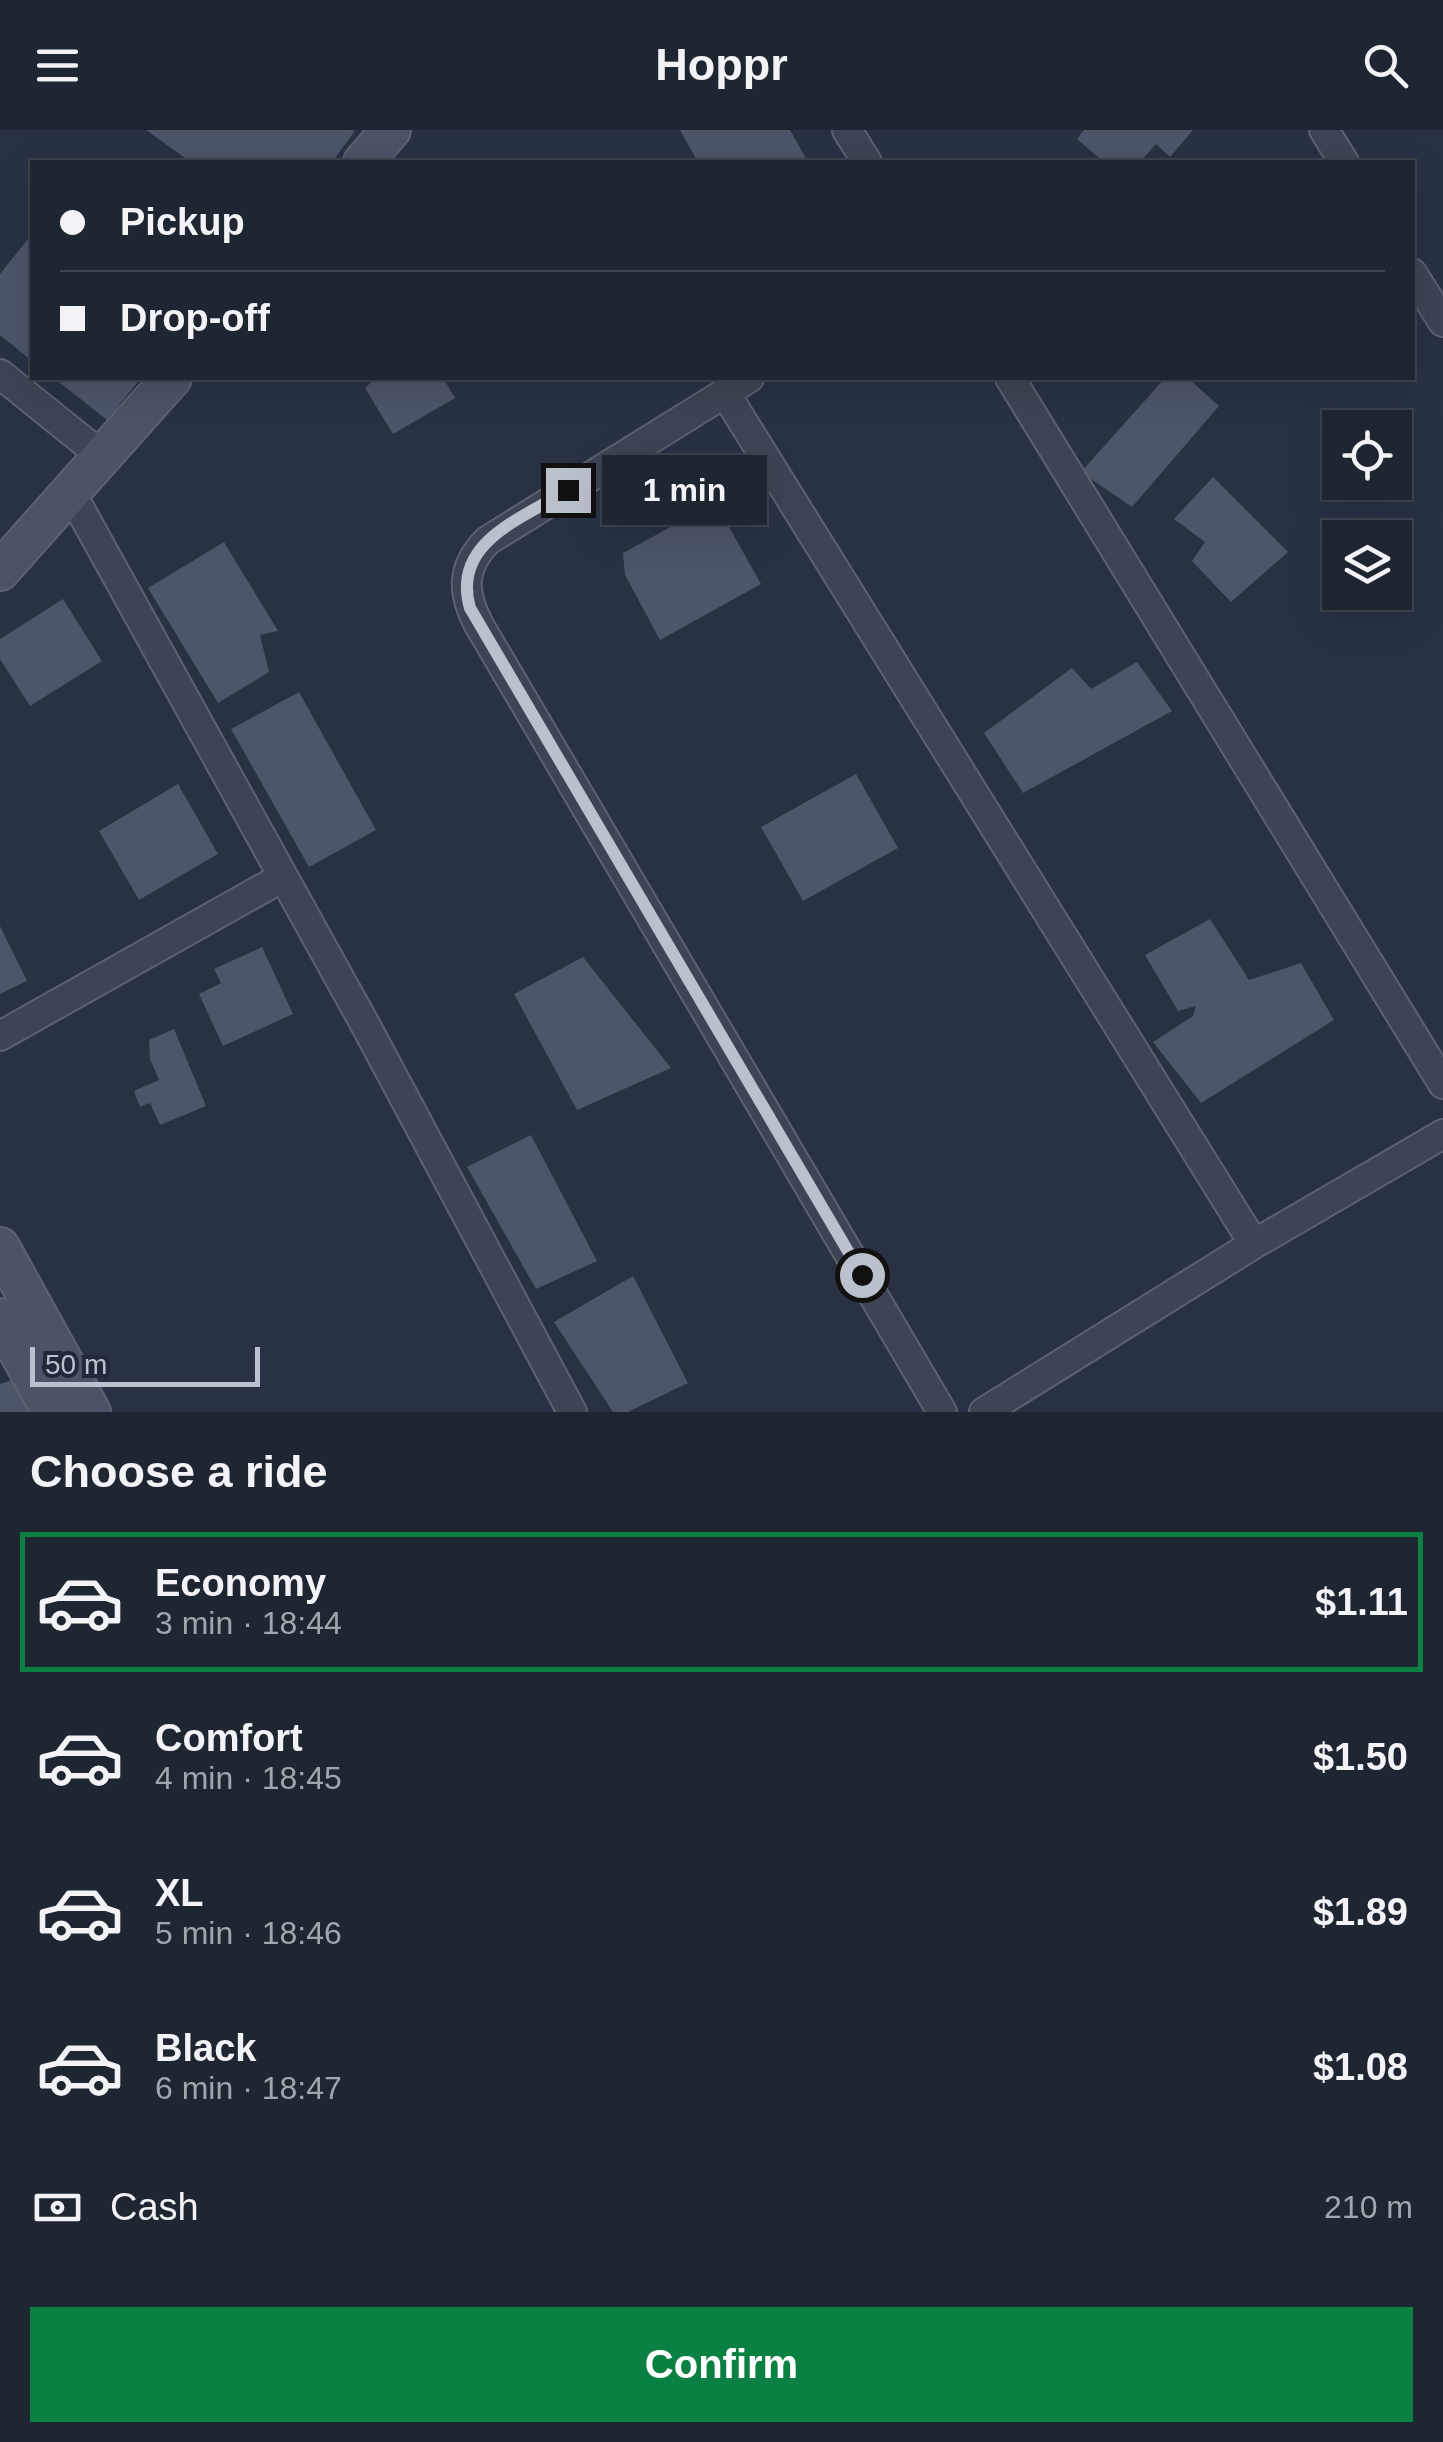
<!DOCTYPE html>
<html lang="en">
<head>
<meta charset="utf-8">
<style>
	:root { --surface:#1e2632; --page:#2b323e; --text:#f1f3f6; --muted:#a1a5ac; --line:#3c434d; --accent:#0b8043 }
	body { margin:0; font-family:Arial,sans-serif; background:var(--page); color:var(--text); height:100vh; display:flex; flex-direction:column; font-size:38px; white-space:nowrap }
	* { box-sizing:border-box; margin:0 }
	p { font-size:32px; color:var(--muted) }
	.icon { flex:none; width:55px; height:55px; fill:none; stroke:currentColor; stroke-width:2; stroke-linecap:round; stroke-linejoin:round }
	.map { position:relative; height:1282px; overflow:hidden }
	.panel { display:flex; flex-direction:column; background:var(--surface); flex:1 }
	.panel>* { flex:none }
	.hud { position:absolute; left:30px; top:30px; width:1385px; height:220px; border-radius:0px; box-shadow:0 10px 40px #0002,0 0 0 2px var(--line); display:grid; align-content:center; height:220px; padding:0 30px; background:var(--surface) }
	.tools { position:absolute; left:1322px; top:280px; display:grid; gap:20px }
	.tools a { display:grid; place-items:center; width:90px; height:90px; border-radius:0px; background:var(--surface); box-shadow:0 10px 40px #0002,0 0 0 2px var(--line); font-size:50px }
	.scale { position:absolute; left:30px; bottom:25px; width:230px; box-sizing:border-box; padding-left:10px; border:5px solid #bac0cc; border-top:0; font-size:28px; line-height:35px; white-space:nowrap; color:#bac0cc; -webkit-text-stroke:8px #212938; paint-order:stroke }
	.end { position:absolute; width:45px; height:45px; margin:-22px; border:12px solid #bac0cc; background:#111; box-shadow:0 0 0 5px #111 }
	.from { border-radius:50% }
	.bubble { position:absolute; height:70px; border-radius:0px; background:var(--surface); box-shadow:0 10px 40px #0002,0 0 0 2px var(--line); font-size:32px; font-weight:700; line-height:70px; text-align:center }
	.hud b { display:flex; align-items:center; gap:35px; height:95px; font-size:38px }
	.hud b+b { border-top:2px solid var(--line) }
	.hud i { width:25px; height:25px; background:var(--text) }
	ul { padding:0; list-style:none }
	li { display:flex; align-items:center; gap:30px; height:140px; margin:0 20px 15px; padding:0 10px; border:5px solid transparent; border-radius:0px }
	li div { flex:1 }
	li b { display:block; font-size:38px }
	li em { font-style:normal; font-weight:700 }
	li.current { border-color:var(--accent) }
	li>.icon { width:90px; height:90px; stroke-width:1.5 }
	h2 { padding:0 30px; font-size:45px; line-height:120px }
	.pay { display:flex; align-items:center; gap:25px; height:110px; padding:0 30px; font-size:38px }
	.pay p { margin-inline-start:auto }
	.button { display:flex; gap:20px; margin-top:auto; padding:20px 30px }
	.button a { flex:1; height:115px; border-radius:0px; background:var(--accent); color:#fff; font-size:40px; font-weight:700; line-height:115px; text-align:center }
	header { display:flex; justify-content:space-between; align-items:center; height:130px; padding:0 30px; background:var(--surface); font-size:45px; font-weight:700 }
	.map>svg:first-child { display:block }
	.building { fill:#4d5669 }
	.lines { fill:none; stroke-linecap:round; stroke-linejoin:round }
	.street-casing { stroke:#5b6270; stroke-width:32 }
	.secondary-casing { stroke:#5b6270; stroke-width:42 }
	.street { stroke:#3d4453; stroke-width:28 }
	.secondary { stroke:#4b5365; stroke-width:38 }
	.route { stroke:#bac0cc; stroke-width:12 }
</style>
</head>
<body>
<header><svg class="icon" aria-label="menu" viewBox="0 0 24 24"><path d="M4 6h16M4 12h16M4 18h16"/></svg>Hoppr<svg class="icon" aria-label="search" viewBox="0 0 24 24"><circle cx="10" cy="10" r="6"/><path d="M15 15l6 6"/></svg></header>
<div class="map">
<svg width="1443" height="1282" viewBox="0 0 1443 1282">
	<rect width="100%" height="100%" fill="#283243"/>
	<path class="building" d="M146,0h207l2,1 -23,31h-141z
		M680,0h110l18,32h-110z
		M1084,0h109l-23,27 -14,-13 -16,18h-36l-27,-23z
		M32,104v127l-32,-26v-61z
		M54,248h87l-34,42z
		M376,248h67l12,20 -62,36 -28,-46z
		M1165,248h23l31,28 -87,101 -51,-35z
		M1213,347l75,75 -57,50 -39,-41 13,-19 -31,-23z
		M720,381l41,73 -101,56 -35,-65 -2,-22 64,-35z
		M224,412l54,89 -18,4 9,37 -51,31 -70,-115z
		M63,469l39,62 -72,45 -30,-47v-20z
		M1137,532l35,49 -149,82 -39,-60 88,-65 19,21z
		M299,562l77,138 -67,37 -78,-138z
		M856,644l42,74 -95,53 -42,-74z
		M178,654l40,70 -79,46 -40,-69z
		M1210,789l39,61 52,-17 33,57 -133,83 -48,-61 40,-26 3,-10 -18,5 -33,-56z
		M0,796l27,55 -27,13z
		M262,817l31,67 -70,32 -24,-52 22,-11 -7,-14z
		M583,827l88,111 -94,42 -63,-116z
		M174,899l32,77 -46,19 -10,-22 -10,4 -6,-16 25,-11 -9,-21 -1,-19z
		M531,1005l66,126 -61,28 -69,-122z
		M633,1146l55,107 -60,29h-15l-59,-90z
		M15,1249l19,33h-34v-28z"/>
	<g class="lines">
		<g class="street-casing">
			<path id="street" d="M847,0l20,32
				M1324,0l20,32
				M1412,143l31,49
				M0,244l102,82
				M749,248l-262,163c-26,27 -25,52 -8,84l463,787
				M1010,248l433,706
				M725,263l529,851
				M71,363l296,535 205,384
				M0,906l283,-159
				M984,1282l270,-168 189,-110"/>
		</g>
		<g class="secondary-casing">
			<path id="secondary" d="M363,32l28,-32
				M0,441l172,-193
				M0,1117l91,165
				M0,1188l52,94"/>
		</g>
		<use href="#street" class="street"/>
		<use href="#secondary" class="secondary"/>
	</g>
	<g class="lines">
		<path class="route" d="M568,360c-46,29 -117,52 -98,118l392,667"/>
	</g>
</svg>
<div class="tools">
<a><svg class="icon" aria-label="locate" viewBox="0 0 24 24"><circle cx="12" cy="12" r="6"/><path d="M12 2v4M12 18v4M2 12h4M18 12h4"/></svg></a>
<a><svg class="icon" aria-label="layers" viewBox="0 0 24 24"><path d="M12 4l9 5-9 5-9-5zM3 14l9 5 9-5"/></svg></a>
</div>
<div class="scale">50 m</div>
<i class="end from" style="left:862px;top:1145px"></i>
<i class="end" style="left:568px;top:360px"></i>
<div class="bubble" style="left:602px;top:325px;width:165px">1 min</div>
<div class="hud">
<b><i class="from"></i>Pickup</b>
<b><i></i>Drop-off</b>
</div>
</div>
<section class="panel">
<h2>Choose a ride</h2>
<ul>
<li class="current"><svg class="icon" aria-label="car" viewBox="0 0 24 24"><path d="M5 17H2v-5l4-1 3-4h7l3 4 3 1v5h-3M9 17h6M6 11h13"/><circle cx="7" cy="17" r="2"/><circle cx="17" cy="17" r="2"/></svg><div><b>Economy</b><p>3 min · 18:44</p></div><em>$1.11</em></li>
<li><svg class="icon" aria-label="car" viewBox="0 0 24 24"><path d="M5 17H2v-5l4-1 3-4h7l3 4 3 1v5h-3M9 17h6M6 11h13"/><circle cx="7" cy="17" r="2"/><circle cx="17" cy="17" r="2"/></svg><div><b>Comfort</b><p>4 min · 18:45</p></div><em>$1.50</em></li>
<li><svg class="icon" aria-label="car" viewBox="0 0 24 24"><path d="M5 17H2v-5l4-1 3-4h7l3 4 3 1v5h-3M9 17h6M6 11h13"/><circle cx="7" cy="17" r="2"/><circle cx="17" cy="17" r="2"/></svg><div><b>XL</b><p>5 min · 18:46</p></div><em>$1.89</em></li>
<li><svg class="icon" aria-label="car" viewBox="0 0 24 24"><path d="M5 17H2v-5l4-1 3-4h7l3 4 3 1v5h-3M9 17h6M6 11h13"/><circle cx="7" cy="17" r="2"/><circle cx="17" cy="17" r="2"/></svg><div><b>Black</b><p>6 min · 18:47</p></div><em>$1.08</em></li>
</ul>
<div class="pay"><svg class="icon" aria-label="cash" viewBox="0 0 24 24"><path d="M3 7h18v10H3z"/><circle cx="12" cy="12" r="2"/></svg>Cash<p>210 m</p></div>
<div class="button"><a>Confirm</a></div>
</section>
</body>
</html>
